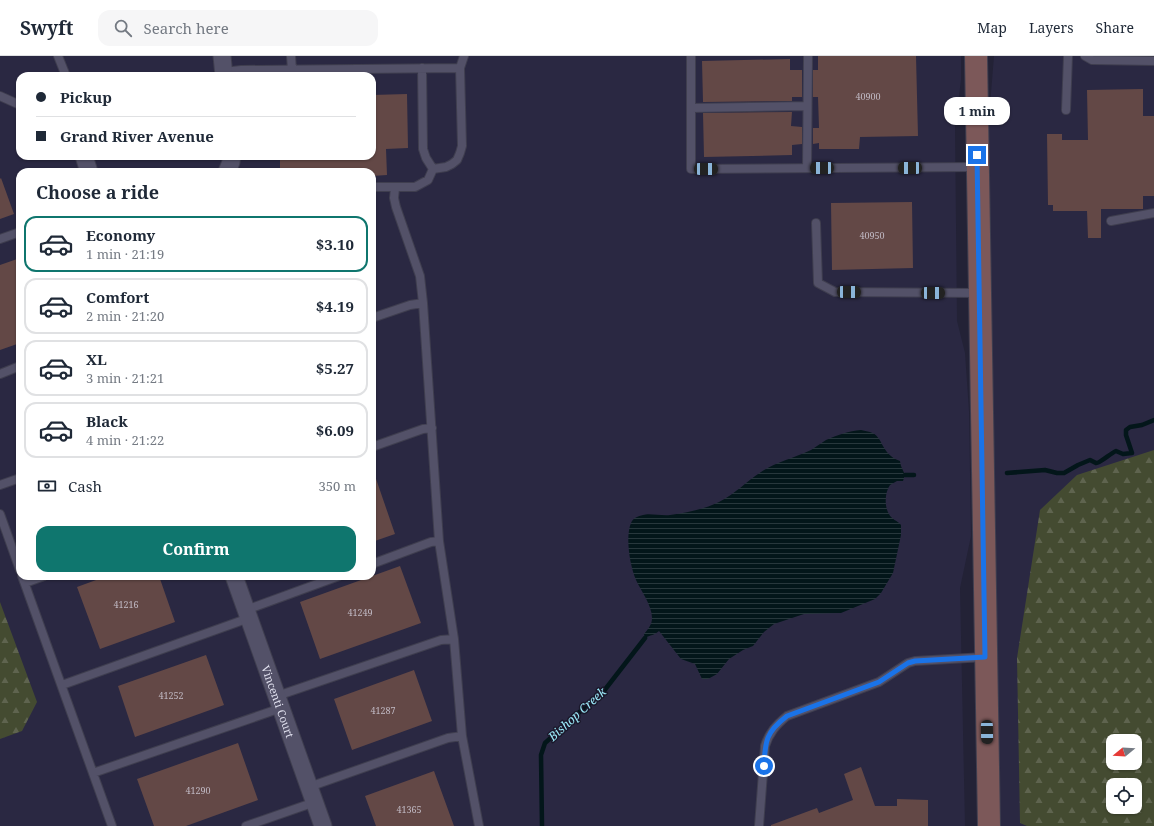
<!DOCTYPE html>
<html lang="en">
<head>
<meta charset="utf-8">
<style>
	:root { --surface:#fff; --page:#f6f6f7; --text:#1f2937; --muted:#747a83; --line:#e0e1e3; --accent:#0f766e }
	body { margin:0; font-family:"Noto Serif",serif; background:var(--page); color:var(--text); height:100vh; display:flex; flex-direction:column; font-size:15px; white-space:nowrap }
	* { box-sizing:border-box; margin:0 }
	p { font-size:13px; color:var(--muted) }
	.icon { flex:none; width:22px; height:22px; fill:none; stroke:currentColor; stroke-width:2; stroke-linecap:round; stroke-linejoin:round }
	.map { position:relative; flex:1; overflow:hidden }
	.panel { position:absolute; left:16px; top:112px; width:360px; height:412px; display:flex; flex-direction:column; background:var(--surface); border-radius:12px; box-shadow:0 1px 3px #0004 }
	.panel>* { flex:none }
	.top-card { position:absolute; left:16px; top:16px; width:360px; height:88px; border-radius:12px; box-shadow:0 1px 3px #0004; display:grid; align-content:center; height:88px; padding:0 20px; background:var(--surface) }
	.needle { width:26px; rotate:252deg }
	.controls { position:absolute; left:1106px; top:678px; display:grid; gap:8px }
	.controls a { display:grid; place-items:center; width:36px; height:36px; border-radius:8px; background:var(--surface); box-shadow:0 1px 3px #0004; font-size:20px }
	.end { position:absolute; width:18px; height:18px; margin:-9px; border:5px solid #1a73e8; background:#fff; box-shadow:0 0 0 2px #fff }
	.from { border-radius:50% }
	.bubble { position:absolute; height:28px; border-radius:12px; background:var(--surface); box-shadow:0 1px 3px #0004; font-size:13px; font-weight:700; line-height:28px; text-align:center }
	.car { position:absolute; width:12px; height:24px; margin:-12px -6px; border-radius:5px; box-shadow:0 0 3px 1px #0007; background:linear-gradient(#222 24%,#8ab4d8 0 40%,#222 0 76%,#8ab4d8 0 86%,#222 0) }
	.top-card b { display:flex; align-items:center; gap:14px; height:38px; font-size:15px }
	.top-card b+b { border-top:1px solid var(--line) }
	.top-card i { width:10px; height:10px; background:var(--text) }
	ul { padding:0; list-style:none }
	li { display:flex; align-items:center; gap:12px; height:56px; margin:0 8px 6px; padding:0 12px; border:2px solid var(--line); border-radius:12px }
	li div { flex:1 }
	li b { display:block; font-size:15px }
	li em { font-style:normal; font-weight:700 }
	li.active { border-color:var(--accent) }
	li>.icon { width:36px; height:36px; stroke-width:1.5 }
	h2 { padding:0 20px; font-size:18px; line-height:48px }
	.pay { display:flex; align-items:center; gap:10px; height:44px; padding:0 20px; font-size:15px }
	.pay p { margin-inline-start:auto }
	.cta { display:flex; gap:8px; margin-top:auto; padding:8px 20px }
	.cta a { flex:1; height:46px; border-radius:12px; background:var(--accent); color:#fff; font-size:16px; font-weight:700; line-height:46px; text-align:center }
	header { display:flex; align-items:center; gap:24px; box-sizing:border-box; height:56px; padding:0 20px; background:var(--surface); border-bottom:1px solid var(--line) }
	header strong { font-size:19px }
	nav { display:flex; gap:22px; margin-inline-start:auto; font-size:14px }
	.search { width:280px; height:36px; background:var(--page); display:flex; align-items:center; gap:10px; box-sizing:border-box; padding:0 14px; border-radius:12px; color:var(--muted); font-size:15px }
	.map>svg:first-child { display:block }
	.built { fill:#2a2842; fill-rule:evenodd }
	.forest { fill:url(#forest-firs); fill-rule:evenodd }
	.water { fill:url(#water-rules) }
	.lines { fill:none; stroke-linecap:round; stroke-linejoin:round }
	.stream { stroke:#03161a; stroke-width:4.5 }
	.building { fill:#634846 }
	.service-casing { stroke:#3f3e4f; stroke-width:10 }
	.minor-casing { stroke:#3f3e4f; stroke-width:19 }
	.secondary-casing { stroke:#3f3e4f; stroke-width:24 }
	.service { stroke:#535168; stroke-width:8 }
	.minor { stroke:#535168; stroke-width:17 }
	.secondary { stroke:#7c5859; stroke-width:22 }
	.route { stroke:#1a73e8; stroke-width:5 }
	.labels { text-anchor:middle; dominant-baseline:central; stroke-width:3; stroke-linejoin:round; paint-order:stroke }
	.number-label { font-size:9px; fill:#c0b9c3 }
	.street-label { font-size:11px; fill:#dfdfed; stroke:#1a182b }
	.water-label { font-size:12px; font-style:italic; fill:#9cebfa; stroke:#1a182b }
</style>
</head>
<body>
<header>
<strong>Swyft</strong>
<div class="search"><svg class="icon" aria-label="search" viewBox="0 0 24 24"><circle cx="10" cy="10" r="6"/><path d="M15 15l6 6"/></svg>Search here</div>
<nav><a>Map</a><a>Layers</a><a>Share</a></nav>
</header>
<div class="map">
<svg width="1154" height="770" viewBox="0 0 1154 770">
	<defs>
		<pattern id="forest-firs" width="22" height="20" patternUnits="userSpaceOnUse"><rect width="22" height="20" fill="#444b31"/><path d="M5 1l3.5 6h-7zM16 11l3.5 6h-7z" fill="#5f644f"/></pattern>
		<pattern id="water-rules" width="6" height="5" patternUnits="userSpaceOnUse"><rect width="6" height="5" fill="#03161a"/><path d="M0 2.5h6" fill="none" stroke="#27373c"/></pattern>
	</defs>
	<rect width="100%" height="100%" fill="#232236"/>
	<path class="built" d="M0,0h961v24l-6,46 2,195 8,32 4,58 2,125 -11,52 5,238h-965zM20,20h352v80h-352zM20,116h352v404h-352z
		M994,0h160v770h-154l-12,-696zM1113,685h22v22h-22zM1113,729h22v22h-22z"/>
	<path class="forest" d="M1154,394v376h-127l-7,-3 -3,-165 23,-148 37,-35zM1113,685h22v22h-22zM1113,729h22v22h-22z
		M0,546l37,100 -15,29 -22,8z"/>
	<path class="water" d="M861,374c3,1 6,1 9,2 14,4 10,22 30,29l1,5 4,9 -2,6h-6l-7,4c-5,7 -6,21 -1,29 2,5 9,7 12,11v10l-8,38 -12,20 -6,6 -34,14 -37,1 -30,10 -10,8 -11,14 -10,4 -14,9 -12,15 -9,5h-6l-7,-15 -14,-5 -22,-28c-4,4 -9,4 -14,7l-1,-4c4,-5 8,-9 8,-16 0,-13 -11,-27 -16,-38 -6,-14 -11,-43 -5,-57 2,-5 7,-7 12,-8 6,-2 19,1 27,0 16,-2 35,-6 49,-13 16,-8 28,-21 42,-30 15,-10 33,-14 50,-22 5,-3 10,-7 15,-10 11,-5 23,-9 35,-10z"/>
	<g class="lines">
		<path class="stream" d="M1007,417l38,-3 12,3h7l14,-8 12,-5c2,1 4,2 6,3 3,1 15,-10 20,-12l7,3 9,-1 -6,-18v-5l4,-3 12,-2 12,-5
			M905,419h9
			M542,770l-1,-71 4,-12 39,-35 16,-12 45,-58"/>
	</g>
	<path class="building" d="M818,0h98l2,80 -58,1 -1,12h-40v-6l-6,1v-16h6l-1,-31h-5v-27h5z
		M790,3v11h12v27h-10v4l-89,1 -1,-41z
		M1143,33v27h11v80h-11v13h-42v29h-13l-1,-27h-34v-6h-5l-1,-71h15v6h26l-1,-50z
		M407,38l1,54 -22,1 1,26 -15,1v-4h-92v-16h92v-61z
		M792,56l-1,14 11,1v17l-10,1v10l-88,2 -1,-44z
		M1,122l13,36 -14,5v-40z
		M912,146l1,66 -81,2 -1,-67z
		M20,202v85l-20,7v-85z
		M372,417h2l21,61 -23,8z
		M400,510l21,57 -101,36 -20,-57z
		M107,520h52l16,46 -75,27 -23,-62z
		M206,599l18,50 -89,32 -17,-51z
		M414,614l18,51 -80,29 -18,-51z
		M238,687l20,57 -72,26h-32l-17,-47z
		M861,711l14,39h22v-7l31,1v26h-157v-1l46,-17 2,5 34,-13 -9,-26z
		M434,715l20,55h-78l-11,-30z"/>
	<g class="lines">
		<g class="service-casing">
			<path id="service" d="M58,0l8,20
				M291,0l1,14
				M691,0v113l286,-2
				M1085,0l7,4 62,1
				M422,12l1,81 3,9 7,11
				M224,16l17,-2 219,-2
				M0,40l20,9
				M691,52l116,-2
				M1066,54l2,-54
				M807,112l1,-112
				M372,131h43l13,-7 5,-11 13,-2 6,-3 5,-4 3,-7 2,-7 -2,-78 4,-12
				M395,132l-1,10 2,9 24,69 3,27 16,238 15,98 8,97 17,90
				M1111,165l43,-8
				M816,167l2,60 17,9 143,1
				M0,183l20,-7
				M372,262l38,-13 13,-2
				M0,318l20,-8
				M372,391l51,-18 9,-1
				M0,429l20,-7
				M0,458l20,56
				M372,508l59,-22 8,-1
				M22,520l90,250
				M25,527l19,-7
				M246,554l93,-34
				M62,629l187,-67
				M277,640l164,-56 13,-1
				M93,717l188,-65
				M309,731l139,-49 14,-2
				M246,770l69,-24
				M759,770l6,-80c4,-13 11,-21 22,-30l92,-34 29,-19 7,-2 70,-4"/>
		</g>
		<g class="minor-casing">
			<g id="minor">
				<path d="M222,0l2,20"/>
				<path d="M84,100l5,16"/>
				<path d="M227,116l4,-10 1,-6"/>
				<path id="s1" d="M234,520l89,250"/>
			</g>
		</g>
		<g class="secondary-casing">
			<path id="secondary" d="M976,0l13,770"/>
		</g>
		<use href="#service" class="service"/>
		<use href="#minor" class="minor"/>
		<use href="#secondary" class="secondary"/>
	</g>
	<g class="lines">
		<path class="route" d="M764,710c1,-25 2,-34 23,-50l92,-34 29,-19 7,-2 70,-4 -8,-502"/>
	</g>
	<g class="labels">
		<g class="number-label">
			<text x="868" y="40">40900</text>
			<text x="872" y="179">40950</text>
			<text x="126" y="548">41216</text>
			<text x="360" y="556">41249</text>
			<text x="171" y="639">41252</text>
			<text x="383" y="654">41287</text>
			<text x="198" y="734">41290</text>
			<text x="409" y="753">41365</text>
		</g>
		<g class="street-label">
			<text stroke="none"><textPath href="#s1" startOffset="133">Vincenti Court</textPath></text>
		</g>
		<g class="water-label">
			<text transform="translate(577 658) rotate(-42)">Bishop Creek</text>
		</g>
	</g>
</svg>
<div class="controls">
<a><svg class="needle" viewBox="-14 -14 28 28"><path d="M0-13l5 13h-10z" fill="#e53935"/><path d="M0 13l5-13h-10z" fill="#747a83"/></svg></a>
<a><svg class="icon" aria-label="locate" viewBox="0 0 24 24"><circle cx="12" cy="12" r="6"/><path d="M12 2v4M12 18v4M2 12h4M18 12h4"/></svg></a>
</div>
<i class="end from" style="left:764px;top:710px"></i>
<i class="end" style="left:977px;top:99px"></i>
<div class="bubble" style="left:944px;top:41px;width:66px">1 min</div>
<i class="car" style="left:822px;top:112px;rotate:270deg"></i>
<i class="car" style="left:910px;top:112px;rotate:270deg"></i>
<i class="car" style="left:706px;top:113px;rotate:90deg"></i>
<i class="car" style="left:849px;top:236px;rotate:91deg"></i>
<i class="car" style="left:933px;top:237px;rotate:90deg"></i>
<i class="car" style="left:987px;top:676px;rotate:179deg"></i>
<div class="top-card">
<b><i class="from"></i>Pickup</b>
<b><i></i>Grand River Avenue</b>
</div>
<section class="panel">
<h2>Choose a ride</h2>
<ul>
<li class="active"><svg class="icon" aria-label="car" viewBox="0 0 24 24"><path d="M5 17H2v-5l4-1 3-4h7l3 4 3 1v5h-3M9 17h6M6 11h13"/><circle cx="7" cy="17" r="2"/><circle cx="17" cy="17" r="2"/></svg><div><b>Economy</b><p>1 min · 21:19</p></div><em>$3.10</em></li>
<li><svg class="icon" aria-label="car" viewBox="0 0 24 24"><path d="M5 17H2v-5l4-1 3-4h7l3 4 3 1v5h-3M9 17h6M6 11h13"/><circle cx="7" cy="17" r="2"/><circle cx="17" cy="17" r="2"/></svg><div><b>Comfort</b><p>2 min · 21:20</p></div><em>$4.19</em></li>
<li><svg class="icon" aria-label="car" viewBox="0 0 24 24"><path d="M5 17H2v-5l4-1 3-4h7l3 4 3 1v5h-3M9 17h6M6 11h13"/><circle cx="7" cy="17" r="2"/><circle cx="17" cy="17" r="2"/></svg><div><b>XL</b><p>3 min · 21:21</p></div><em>$5.27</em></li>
<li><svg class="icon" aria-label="car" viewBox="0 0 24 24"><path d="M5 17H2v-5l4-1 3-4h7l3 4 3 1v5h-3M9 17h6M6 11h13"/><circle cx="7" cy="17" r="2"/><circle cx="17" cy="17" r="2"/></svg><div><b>Black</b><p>4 min · 21:22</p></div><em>$6.09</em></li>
</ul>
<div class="pay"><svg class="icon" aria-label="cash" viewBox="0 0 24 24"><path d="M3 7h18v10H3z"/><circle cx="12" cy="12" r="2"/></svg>Cash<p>350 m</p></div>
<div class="cta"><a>Confirm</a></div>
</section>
</div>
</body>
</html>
